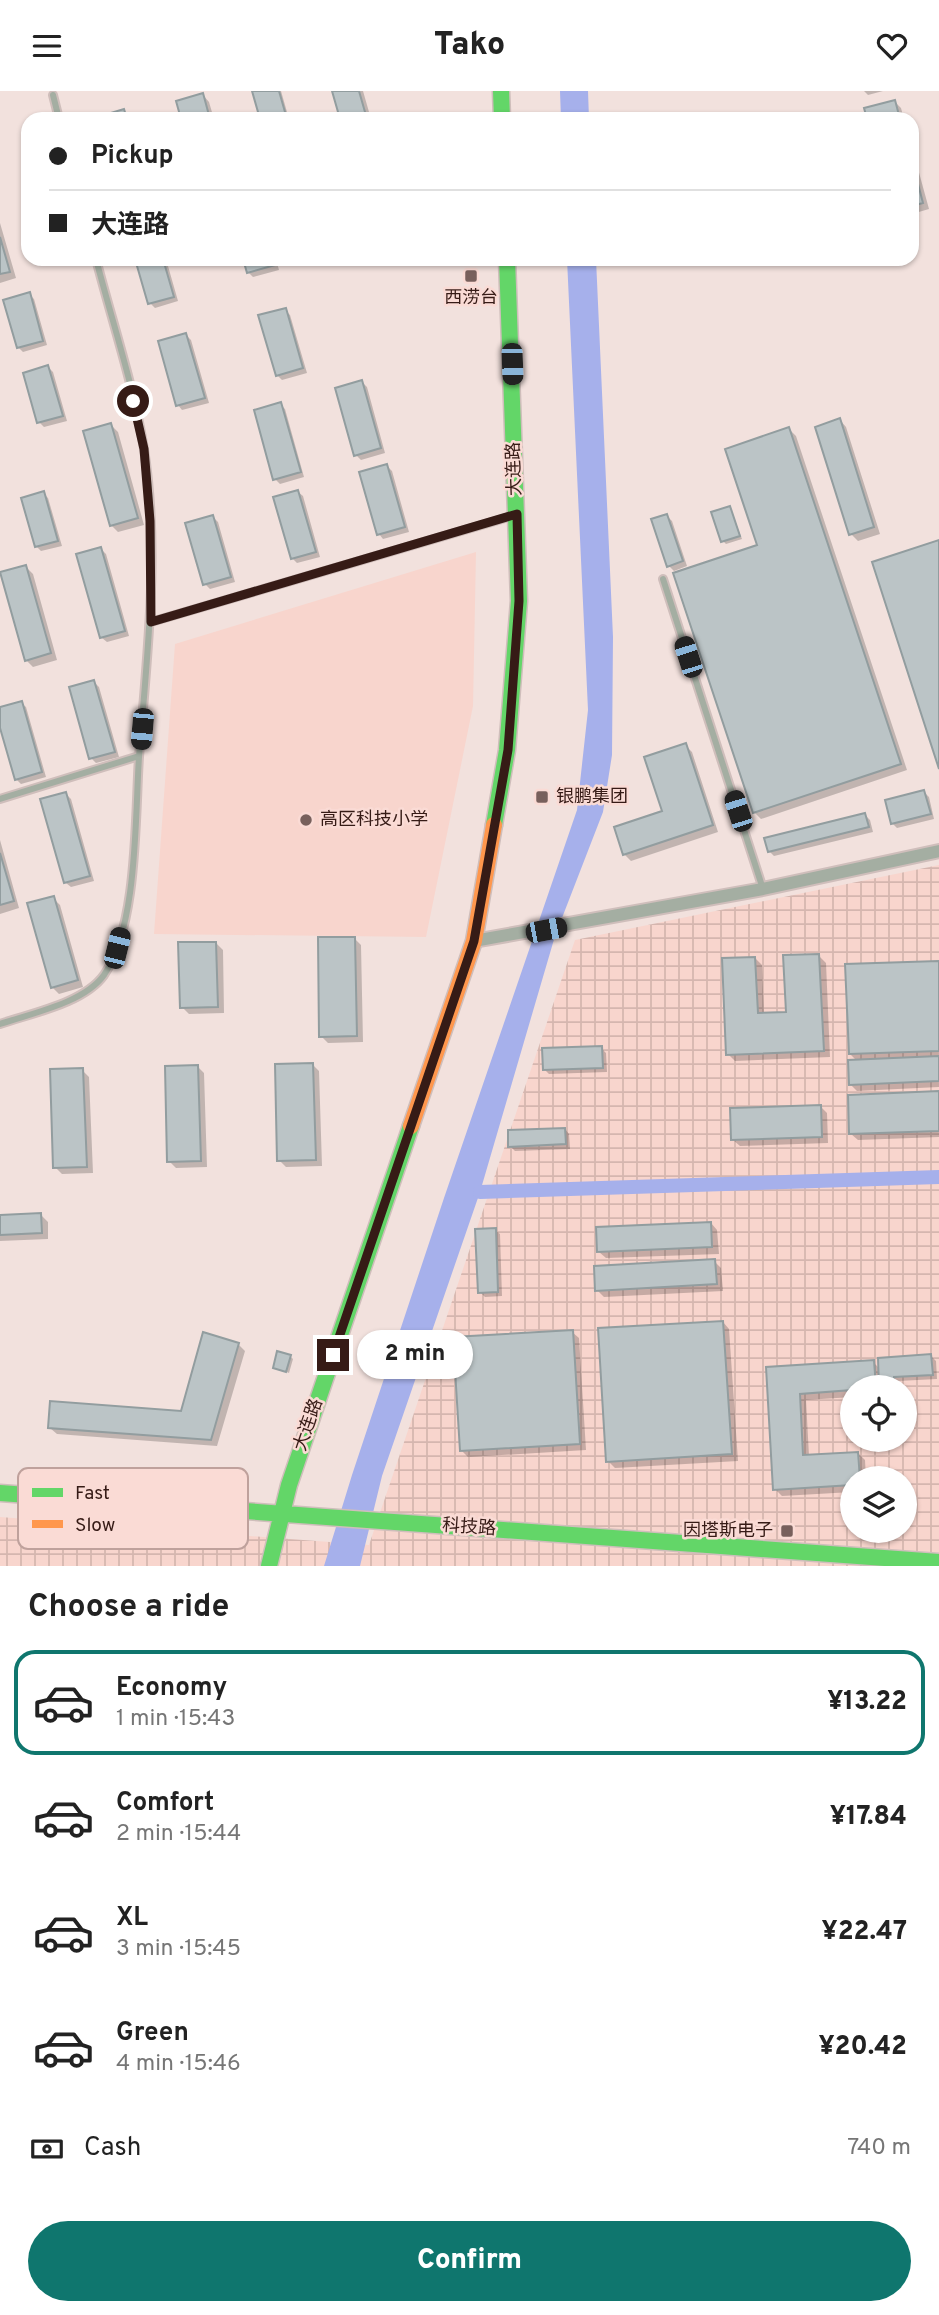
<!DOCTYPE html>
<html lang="en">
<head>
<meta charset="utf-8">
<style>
	:root { --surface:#fff; --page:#f2f2f2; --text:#222; --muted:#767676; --line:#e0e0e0; --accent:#0f766e }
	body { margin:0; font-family:Overpass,"Noto Sans SC",sans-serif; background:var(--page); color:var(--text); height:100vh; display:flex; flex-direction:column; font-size:26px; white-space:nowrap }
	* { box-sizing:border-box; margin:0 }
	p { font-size:23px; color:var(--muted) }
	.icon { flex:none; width:38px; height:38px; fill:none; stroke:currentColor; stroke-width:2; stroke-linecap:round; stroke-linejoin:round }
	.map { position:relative; height:1475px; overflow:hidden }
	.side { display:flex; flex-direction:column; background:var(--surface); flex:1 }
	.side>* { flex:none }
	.banner { position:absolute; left:21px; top:21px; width:898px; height:154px; border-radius:21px; box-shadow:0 2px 5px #0004; display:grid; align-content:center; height:154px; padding:0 28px; background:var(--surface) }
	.tools { position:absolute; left:840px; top:1284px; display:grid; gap:14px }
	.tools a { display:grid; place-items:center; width:77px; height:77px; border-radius:50%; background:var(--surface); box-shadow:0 2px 5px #0004; font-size:35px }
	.end { position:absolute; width:32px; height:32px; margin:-16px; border:9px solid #361b16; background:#fff; box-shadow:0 0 0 4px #fff }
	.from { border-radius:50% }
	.bubble { position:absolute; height:49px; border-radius:24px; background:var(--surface); box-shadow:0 2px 5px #0004; font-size:23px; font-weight:800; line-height:49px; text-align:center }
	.car { position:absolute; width:21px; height:42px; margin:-21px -10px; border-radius:9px; box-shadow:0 0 5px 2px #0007; background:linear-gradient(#222 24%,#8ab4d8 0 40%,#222 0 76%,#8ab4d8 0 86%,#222 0) }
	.banner b { display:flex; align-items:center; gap:24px; height:66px; font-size:26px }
	.banner b+b { border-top:2px solid var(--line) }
	.banner i { width:18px; height:18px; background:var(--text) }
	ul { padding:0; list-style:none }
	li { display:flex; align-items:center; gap:21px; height:105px; margin:0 14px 10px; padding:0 14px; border:4px solid transparent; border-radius:21px }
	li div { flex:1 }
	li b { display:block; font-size:26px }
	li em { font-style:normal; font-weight:800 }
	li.selected { border-color:var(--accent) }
	li>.icon { width:63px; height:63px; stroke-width:1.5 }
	h2 { padding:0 28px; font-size:32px; line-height:84px }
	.pay { display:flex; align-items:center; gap:18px; height:77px; padding:0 28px; font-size:26px }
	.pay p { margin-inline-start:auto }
	.action { display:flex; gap:14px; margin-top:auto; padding:14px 28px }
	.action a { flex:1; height:80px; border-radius:42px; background:var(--accent); color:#fff; font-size:28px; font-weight:800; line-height:80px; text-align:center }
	header { display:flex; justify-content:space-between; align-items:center; height:91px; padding:0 28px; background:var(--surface); font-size:32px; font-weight:800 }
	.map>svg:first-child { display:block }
	.built { fill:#f8d5cd }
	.industrial { fill:url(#industrial-grid); fill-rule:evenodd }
	.water { fill:#a6b0eb }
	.shadow { fill:#0003 }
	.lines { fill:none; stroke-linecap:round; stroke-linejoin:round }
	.canal { stroke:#a6b0eb; stroke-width:14 }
	.building { fill:#bbc4c6; stroke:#929d9f; stroke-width:2 }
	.lane-casing { stroke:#cfbebb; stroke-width:10 }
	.street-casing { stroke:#cfbebb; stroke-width:16 }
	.fast-casing { stroke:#cfbebb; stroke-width:19 }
	.slow-casing { stroke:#cfbebb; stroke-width:19 }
	.lane { stroke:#a4aea2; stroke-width:6 }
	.street { stroke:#a4aea2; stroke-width:12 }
	.fast { stroke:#63d668; stroke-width:16 }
	.slow { stroke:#ff974d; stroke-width:16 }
	.route { stroke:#361b16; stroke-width:9 }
	.poi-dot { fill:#78605c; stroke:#fadbd5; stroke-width:2.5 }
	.labels { text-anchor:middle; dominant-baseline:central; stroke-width:5; stroke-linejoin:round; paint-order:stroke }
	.poi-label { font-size:18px; fill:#361b16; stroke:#fadbd5; text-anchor:start }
	.street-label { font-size:18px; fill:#361b16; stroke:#fadbd5 }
	.key { fill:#fadbd5; stroke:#bfa19c; stroke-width:2 }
	.key-label { font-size:19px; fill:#361b16 }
</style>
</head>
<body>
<header><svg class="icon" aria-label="menu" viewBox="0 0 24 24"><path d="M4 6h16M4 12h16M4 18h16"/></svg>Tako<svg class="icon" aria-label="heart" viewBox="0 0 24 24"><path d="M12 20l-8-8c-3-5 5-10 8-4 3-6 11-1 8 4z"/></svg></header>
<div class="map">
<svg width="939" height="1475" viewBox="0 0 939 1475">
	<defs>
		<pattern id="industrial-grid" width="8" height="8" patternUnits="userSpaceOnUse" patternTransform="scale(1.75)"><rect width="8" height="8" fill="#f8d5cd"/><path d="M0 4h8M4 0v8" fill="none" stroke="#d5b6af"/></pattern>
	</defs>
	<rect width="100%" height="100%" fill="#f2e1dd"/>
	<path class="built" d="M476,461l-3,154 -47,231 -272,-3 21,-290z"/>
	<path class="industrial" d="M939,774v701h-939v-49l369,28 206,-605zM852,1297h53v52h-53zM852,1388h53v52h-53z"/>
	<path class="water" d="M560,0h28l1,28h-28z
		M567,168h29l17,378 -1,118 -9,57 -48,124 -75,256 -98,284 -22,90h-36l28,-91 92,-277 133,-388 11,-100z"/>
	<path class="shadow" d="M254,0h27l8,28h-27z
		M334,0h29l8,28h-29z
		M864,0h19l-15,4z
		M203,4l6,7 5,17h-31z
		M894,10l7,7 3,11h-35z
		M912,56l17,62 -17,5z
		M0,132l16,55 -16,5z
		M58,168h30l-23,7z
		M137,168h29l12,42 -23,7 -5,-5z
		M244,168h32l3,11 -26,7 -5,-5z
		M29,203l5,5 13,46 -24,7 -5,-5z
		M285,219l5,5 17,58 -25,7 -5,-5z
		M186,244l5,5 18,63 -27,7 -4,-5z
		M48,276l5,5 14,49 -23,6 -5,-5z
		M362,291l5,5 18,66 -24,7 -5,-5z
		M280,313l5,5 19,68 -24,7 -5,-5z
		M840,329l6,7 34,107 -22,7 -7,-7z
		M111,334l7,7 26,93 -26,7 -7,-7z
		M789,338l7,7 111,334 -146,49 -7,-7z
		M387,375l5,5 17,61 -26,7 -4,-5z
		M298,401l5,4 17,61 -23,6 -5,-5z
		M43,402l5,5 14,48 -21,5 -5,-5z
		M730,417l12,31 -16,5 -3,-3z
		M667,425l5,5 15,45 -13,5 -5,-5z
		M213,426l5,5 17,60 -25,7 -5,-5z
		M101,458l5,5 23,82 -22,6 -5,-4 -24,-83z
		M26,476l7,7 24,86 -24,7 -7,-7z
		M94,591l5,5 20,70 -23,6 -5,-5z
		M21,612l5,4 20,70 -25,7 -5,-5 -16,-58v-13z
		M685,654l7,7 26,80 -87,29 -7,-7 40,-42z
		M924,701l5,5 5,22 -37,9 -5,-5z
		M66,703l5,5 23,82 -23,6 -5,-4 -23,-82z
		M865,724l5,5 3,12 -99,24 -5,-5z
		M0,749l19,68 -19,6z
		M53,807l7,7 23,82 -24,7 -7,-7z
		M355,848l6,6 2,97 -35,1 -7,-7z
		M216,852l7,7 1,63 -35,1 -7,-7z
		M819,865l7,7 4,94 -95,4 -7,-7 27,-96 7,7 2,50 23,-1z
		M939,871v125l-82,4 -7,-7 8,-22 -8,-8z
		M601,957l5,5 1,19 -58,2 -5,-5z
		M312,973l7,7 3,95 -36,1 -7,-7z
		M198,976l6,6 3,94 -31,1 -7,-7z
		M82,979l7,7 4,96 -31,1 -7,-7z
		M939,1002v44l-81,3 -7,-6z
		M820,1015l7,7 1,30 -88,3 -7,-6z
		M565,1038l4,5 1,15 -55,2 -5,-5z
		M41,1124l7,7v17l-48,2v-24z
		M711,1132l6,7 2,24 -113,4 -7,-6z
		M495,1139l5,4 2,62 -17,1 -5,-5z
		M714,1170l7,7 2,23 -119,6 -7,-7z
		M723,1231l6,7 9,132 -123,7 -7,-7z
		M572,1241l7,6 7,112 -118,7 -7,-7z
		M238,1253l7,7 -28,95 -160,-12 -7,-6 132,-15z
		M290,1265l3,3 -4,14 -14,-6z
		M931,1265l5,5 1,18 -39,2v7h-46v9l-46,3 3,56 49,-3 7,7 1,19h-14v13l-70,4 -7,-7 -7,-121 105,-6 7,7z"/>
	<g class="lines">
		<path class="canal" d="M480,1101l459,-15"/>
	</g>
	<path class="building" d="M252,0h27l8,28h-27z
		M332,0h27l8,28h-27z
		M203,2l7,26h-29l-5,-18z
		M895,9l5,19h-33l-3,-11z
		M124,18l3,10h-29l-1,-2z
		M912,70l11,42 -11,3z
		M0,146l10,35 -10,2z
		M135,168h28l11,38 -26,7z
		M243,168h30l2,6 -28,8z
		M30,201l13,49 -26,7 -14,-48z
		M286,217l17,60 -27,8 -18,-61z
		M186,242l19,65 -29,8 -18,-65z
		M48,274l15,51 -26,7 -14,-50z
		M362,289l19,68 -27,8 -19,-68z
		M281,311l20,70 -28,8 -19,-70z
		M840,327l34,109 -25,8 -34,-108z
		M111,332l27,95 -28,8 -27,-95z
		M789,336l112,337 -148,49 -80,-240 84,-28 -32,-96z
		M387,373l18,63 -28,8 -18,-63z
		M298,399l18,62 -25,7 -18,-62z
		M44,400l14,50 -23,6 -14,-49z
		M730,415l10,30 -19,6 -10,-30z
		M667,423l16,47 -16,6 -16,-48z
		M213,424l18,62 -28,8 -18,-62z
		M939,449v229l-67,-207z
		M101,456l24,84 -25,7 -24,-84z
		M26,474l25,88 -26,8 -25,-89z
		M94,589l21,72 -26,7 -20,-72z
		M22,610l20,71 -27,8 -15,-52v-21z
		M686,652l27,82 -90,30 -9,-28 48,-16 -18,-54z
		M924,699l7,24 -40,10 -6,-24z
		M66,701l24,84 -26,7 -24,-84z
		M865,722l4,14 -101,25 -4,-14z
		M0,762l14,48 -14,4z
		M54,805l24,84 -27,8 -24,-85z
		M318,846h37l2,99 -38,1z
		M178,851h38l2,65 -38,1z
		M819,863l5,97 -98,4 -4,-97 33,-1 3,56 28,-1 -3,-57z
		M939,870v90l-90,3 -4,-90z
		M602,955l1,22 -60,2 -1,-22z
		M939,965v25l-90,4 -1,-25z
		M313,972l3,97 -39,1 -2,-97z
		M198,974l3,96 -34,1 -2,-96z
		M83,977l4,99 -34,1 -3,-99z
		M939,1000v40l-90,3 -1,-39z
		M821,1014l1,32 -91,3 -1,-32z
		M565,1037l1,16 -58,3v-17z
		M41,1122l1,20 -42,2v-20z
		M711,1131l1,25 -115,5 -1,-25z
		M496,1137l2,64 -20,1 -3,-64z
		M715,1168l2,25 -122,7 -1,-25z
		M723,1230l9,133 -126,8 -8,-134z
		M573,1239l7,114 -120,7 -7,-114z
		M203,1241l36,11 -28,97 -163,-12 2,-27 131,10z
		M277,1260l14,4 -5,17 -13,-4z
		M931,1263l2,21 -39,2v11h-15l-1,-30z
		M874,1269l2,28h-24v2l-52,4 3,61 55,-3 2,27h-8v6l-79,5 -7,-123z"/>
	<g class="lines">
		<g class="lane-casing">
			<path id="lane" d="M53,4l6,24
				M663,488l100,310
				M151,531l361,-106
				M0,708l139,-43
				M0,933c32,-11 84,-21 104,-49 34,-50 31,-158 35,-218 8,-102 21,-206 5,-308 -10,-62 -32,-128 -48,-190"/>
		</g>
		<g class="street-casing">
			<path id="street" d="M474,850l289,-52 176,-38"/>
		</g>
		<g class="fast-casing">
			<path id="fast" d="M501,0l1,28
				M494,734l13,-75 12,-149 -12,-342
				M0,1402l939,69
				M269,1475l20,-81 122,-359"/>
		</g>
		<g class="slow-casing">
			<path id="slow" d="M411,1035l63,-185 20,-116"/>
		</g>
		<use href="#lane" class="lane"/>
		<use href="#street" class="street"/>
		<use href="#fast" class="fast"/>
		<use href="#slow" class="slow"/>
	</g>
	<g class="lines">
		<path class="route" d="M133,310l11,48 6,72 1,101 366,-108 2,87 -11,149 -34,191 -141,414"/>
	</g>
	<g class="poi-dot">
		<rect x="464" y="178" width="14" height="14" rx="3.5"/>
		<rect x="535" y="699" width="14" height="14" rx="3.5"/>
		<circle cx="306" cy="729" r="7"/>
		<rect x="780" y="1433" width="14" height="14" rx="3.5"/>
	</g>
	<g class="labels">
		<g class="poi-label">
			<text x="471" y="207" text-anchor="middle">西涝台</text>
			<text x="556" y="706">银鹏集团</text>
			<text x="320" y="729">高区科技小学</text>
			<text x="773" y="1440" text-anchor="end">因塔斯电子</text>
		</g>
		<g class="street-label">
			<text transform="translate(515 378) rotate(-92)">大连路</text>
			<text transform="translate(309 1334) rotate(-71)">大连路</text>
			<text transform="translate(469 1437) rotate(4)">科技路</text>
		</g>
	</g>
	<rect x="18" y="1377" width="230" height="81" rx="10" class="key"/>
	<rect x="32" y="1397" width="31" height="9" fill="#63d668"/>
	<rect x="32" y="1429" width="31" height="8" fill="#ff974d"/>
	<g class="key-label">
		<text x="75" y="1408">Fast</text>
		<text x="75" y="1440">Slow</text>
	</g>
</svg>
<div class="tools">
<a><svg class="icon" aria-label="locate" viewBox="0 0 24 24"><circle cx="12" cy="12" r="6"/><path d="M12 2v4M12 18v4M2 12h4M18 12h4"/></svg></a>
<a><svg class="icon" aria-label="layers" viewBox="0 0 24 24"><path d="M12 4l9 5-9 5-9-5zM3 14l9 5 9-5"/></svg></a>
</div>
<i class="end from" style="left:133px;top:310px"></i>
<i class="end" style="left:333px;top:1264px"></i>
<div class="bubble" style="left:357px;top:1239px;width:116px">2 min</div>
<i class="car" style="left:512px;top:273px;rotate:178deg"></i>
<i class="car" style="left:688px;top:566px;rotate:342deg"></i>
<i class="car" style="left:142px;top:638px;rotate:185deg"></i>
<i class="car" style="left:738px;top:720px;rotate:342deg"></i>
<i class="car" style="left:546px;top:839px;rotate:79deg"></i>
<i class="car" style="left:117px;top:857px;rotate:14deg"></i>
<div class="banner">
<b><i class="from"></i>Pickup</b>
<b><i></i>大连路</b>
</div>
</div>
<section class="side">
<h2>Choose a ride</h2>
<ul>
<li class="selected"><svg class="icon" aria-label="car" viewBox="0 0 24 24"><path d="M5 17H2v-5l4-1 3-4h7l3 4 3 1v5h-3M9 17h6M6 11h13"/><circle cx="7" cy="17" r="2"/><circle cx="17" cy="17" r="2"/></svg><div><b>Economy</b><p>1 min · 15:43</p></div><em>¥13.22</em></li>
<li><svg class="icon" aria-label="car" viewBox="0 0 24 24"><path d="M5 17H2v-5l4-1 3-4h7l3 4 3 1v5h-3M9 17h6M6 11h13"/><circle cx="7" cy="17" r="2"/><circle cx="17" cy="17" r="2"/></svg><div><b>Comfort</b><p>2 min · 15:44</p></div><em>¥17.84</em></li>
<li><svg class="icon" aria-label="car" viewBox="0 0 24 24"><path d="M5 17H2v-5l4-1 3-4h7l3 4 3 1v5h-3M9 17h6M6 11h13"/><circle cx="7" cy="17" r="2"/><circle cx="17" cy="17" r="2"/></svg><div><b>XL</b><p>3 min · 15:45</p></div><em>¥22.47</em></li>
<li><svg class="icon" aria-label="car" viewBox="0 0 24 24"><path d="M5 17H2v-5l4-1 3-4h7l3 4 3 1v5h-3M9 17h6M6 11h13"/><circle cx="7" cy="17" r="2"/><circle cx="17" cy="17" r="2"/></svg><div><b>Green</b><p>4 min · 15:46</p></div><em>¥20.42</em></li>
</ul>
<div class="pay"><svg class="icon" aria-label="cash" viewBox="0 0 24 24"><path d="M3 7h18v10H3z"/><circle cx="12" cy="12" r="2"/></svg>Cash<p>740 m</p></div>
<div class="action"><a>Confirm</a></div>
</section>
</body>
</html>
